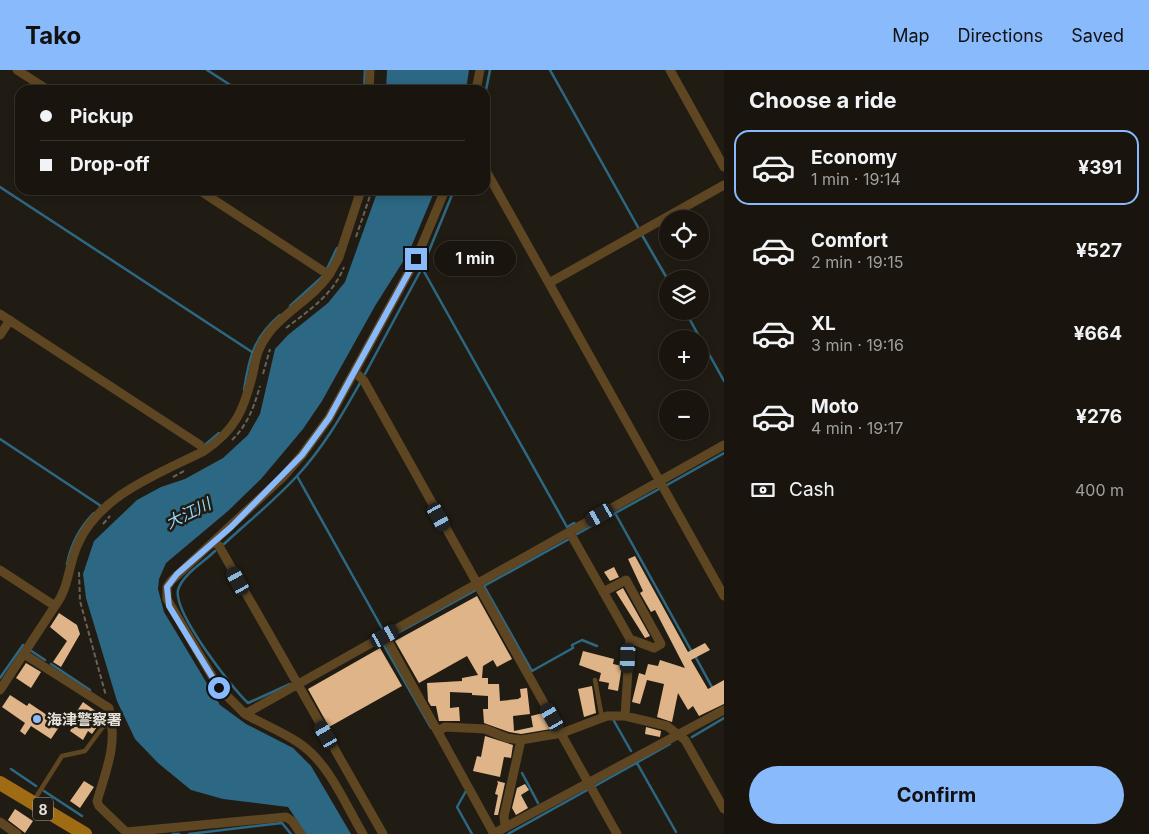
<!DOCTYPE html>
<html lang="en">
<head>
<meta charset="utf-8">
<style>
	:root { --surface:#19150e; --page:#26221c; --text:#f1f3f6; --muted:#9f9f9e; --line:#37342e; --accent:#89bafc }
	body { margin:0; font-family:Inter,"Noto Sans JP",sans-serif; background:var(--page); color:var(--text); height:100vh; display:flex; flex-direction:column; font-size:19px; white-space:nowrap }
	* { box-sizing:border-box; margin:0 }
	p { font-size:16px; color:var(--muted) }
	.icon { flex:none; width:28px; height:28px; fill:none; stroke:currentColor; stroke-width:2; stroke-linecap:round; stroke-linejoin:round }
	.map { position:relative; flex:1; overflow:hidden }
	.side { display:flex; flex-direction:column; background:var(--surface); width:425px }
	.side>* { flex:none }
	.banner { position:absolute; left:15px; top:15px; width:475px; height:110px; border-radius:15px; box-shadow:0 2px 8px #0003,0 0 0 1px var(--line); display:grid; align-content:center; height:110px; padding:0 25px; background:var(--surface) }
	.tools { position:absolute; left:659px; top:140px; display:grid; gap:10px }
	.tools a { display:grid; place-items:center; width:50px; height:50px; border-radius:50%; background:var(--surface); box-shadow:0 2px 8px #0003,0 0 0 1px var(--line); font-size:25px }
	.end { position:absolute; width:22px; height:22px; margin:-11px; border:6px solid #89bafc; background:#111; box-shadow:0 0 0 2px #111 }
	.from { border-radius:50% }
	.bubble { position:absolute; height:35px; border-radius:18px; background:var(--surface); box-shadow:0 2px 8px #0003,0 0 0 1px var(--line); font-size:16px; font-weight:700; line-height:35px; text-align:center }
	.car { position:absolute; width:15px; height:30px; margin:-15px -8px; border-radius:6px; box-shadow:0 0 4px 1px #0007; background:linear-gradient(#222 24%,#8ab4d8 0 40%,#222 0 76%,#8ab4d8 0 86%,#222 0) }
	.banner b { display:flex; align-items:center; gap:18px; height:48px; font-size:19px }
	.banner b+b { border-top:1px solid var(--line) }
	.banner i { width:12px; height:12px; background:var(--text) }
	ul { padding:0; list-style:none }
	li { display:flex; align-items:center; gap:15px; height:75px; margin:0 10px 8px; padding:0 15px; border:2px solid transparent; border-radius:15px }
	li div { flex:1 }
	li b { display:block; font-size:19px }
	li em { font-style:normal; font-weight:700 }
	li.current { border-color:var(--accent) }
	li>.icon { width:45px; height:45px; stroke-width:1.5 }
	h2 { padding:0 25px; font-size:22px; line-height:60px }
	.pay { display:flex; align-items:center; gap:12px; height:55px; padding:0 25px; font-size:19px }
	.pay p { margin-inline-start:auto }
	.action { display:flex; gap:10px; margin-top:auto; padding:10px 25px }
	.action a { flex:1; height:58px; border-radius:30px; background:var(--accent); color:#111; font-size:20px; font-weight:700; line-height:58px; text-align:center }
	header { display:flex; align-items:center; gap:30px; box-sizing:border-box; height:70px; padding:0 25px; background:var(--accent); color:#111 }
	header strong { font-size:24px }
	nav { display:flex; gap:28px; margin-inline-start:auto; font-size:18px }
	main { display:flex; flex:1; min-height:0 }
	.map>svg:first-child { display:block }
	.water { fill:#2c6883 }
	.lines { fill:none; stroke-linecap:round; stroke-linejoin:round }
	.stream { stroke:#2c6883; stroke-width:2.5 }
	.building { fill:#deb488 }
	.path { stroke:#67635b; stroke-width:2; stroke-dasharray:5 2.5; stroke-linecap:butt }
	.lane { stroke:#5e4622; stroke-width:4.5 }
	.street { stroke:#5e4622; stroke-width:9 }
	.primary { stroke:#9f6c13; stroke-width:14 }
	.route { stroke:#89bafc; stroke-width:6 }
	.poi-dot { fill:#89bafc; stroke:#211c13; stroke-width:2 }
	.labels { text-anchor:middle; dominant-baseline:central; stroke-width:5; stroke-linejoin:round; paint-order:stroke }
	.shield { fill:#211c13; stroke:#aba7a0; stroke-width:1 }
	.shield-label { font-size:14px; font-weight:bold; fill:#e6e2dc }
	.poi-label { font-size:15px; font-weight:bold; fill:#e6e2dc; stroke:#211c13; text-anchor:start }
	.water-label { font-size:16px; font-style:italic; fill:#95dafc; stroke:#211c13 }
</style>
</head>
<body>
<header>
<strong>Tako</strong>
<nav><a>Map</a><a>Directions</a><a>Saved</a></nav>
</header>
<main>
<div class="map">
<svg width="724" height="764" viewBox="0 0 724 764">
	<rect width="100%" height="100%" fill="#211c13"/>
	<path class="water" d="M387,0h82l-3,20h-80z
		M378,120h57l-26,62 -34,54 -53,95 -19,28 -42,50 -33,32 -62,52 -7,16 -1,10 6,23 56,93 26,19 47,24 18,18 40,68h-45l-18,-27 -65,-8 -32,-9 -33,-27 -23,-24 -18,-38 -31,-103 -3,-24 11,-33 43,-41 24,-13 24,-8 38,-21 25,-23 12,-21 15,-65 13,-14 40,-32 17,-21z"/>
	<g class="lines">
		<path class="stream" d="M207,0l31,20
			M550,0l89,159
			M364,20l1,-20
			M485,25l5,-25
			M0,117l252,165
			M642,165l26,45
			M422,198l145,259 7,-4 2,2
			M327,199l10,-21
			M290,236l32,-29
			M685,241l39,70
			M365,304l57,-106 32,-78
			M244,320c5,-33 10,-53 36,-75
			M0,369l101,67 -1,1
			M206,374l13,-11
			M297,406l86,154 6,-1
			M667,415l57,-32
			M615,443l77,139
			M577,464l82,-45
			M224,474c25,-23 51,-44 73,-68 26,-28 45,-61 63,-93
			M215,481c-11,11 -32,23 -37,39 -5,22 53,97 70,113l42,-19
			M67,494c4,-20 13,-37 27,-51
			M484,516l48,85 41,-23 -1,-3 10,-5 15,6
			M484,516l85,-47
			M396,564l80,-44
			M382,572l49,86
			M30,580l15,10
			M695,586l18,33
			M51,594l39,26
			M0,608l23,-33 1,1
			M614,651l17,30
			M692,667l32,-19
			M637,693l39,69
			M11,699l25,17
			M522,703l16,30
			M595,716l75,-42
			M44,721l38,25
			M466,721l-9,16 15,27
			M173,764h6
			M189,764l93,-11 9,11
			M508,764l81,-45"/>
	</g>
	<path class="building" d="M635,486l53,96 17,-9 5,7 -19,10 17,29 16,-9v24l-25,12 -6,-10 -5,4 -10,-17 -6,29 -15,-5 7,-33 -17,-4 -7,24 -8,-2 7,-29 6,2 3,-11 10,2 2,-6 25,8 -30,-58 -4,2 -11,-19 3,-2 -15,-32z
		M614,497l5,10 -9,4 -6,-9z
		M623,518l27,48 -5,2 -29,-46z
		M477,526l35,63 -15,8 -4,-7 -10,6 -1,12h6v6h11l1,17 18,-2 3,-2 -1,-8 7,-1 3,26 -17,2 1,15 19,-4 -2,-11 12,-3 8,16 -30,5 -12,-2 -25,-9 -1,-14h5v-13l-16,-1v-2l-22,-1v16l9,-1 1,14h-21l-3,-15h-5l-3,-5 -1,-18 35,-2v-3l16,-3 -11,-19 -48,27 -24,-42z
		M59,543l18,12 3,9 -19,33 -8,-5 14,-21 -17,-14z
		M380,578l22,38 -73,41 -21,-38z
		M583,581l31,8 -1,5 9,2 -4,25 -10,-2 1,-6 -10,-2 2,-8 -22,-8z
		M26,593l15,9 -10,16 -15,-10z
		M592,616l4,27 -12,4 -6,-28z
		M10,625l17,11 2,-3 18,12 -2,3 14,9 -8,12 -20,-13 -6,9 -5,-4 5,-8 -23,-16z
		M83,632l21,15 -12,17 -4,-3 -5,9 -13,-9 11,-17 -4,-3z
		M646,657l15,4 -1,6 -15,-3z
		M485,666l28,9 -2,13 -7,-1 -4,20 -27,-6 4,-15 4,1z
		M84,711l10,6 -14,21 -10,-7z
		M497,711l8,2 -7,32h-4l4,-20 -3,-1 3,-11z
		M525,714l4,6 -8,5 7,13 -12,7 -4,-7 5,-20z
		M15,739l18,12 -8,12 -17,-13z"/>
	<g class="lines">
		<path class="path" d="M356,167l16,-47
			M286,258c22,-17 47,-33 58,-61
			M263,304l7,-25
			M232,370c16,-16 22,-33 28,-54
			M173,407l13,-7
			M103,454l7,-8
			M79,502l1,29 26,95"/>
		<path class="lane" d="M595,610l7,38
			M33,732l29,-46 23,-5 17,-23 9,-7"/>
		<path class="street" d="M17,0l31,20
			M670,0l54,97
			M369,20l1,-20
			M476,20l4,-20
			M485,99l239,427
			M199,120l130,85c-17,24 -45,37 -61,59 -10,13 -12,23 -15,39 -9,36 -17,57 -49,78
			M329,205l10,-18 22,-67
			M549,213l175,-98
			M0,244l200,131 4,6c-45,23 -106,44 -127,95 -9,21 -8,42 -22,60
			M0,265l10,-15
			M355,302l9,9 253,453
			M570,463l60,106 -5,77
			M214,471l-43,40 -4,6v12l52,89 26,26 479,-269
			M0,500l55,36 -55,84
			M603,522l23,-12 35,64 -7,4 -24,-9
			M385,566l109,198
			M24,584l85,54c9,35 -2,60 -12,93l2,5 27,26 160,-15 6,4 9,13
			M245,644c18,10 38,18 54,29 30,20 46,61 64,91
			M438,661l7,-4 40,2 22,9 14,2 41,-7 45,-17h18l42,10 18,14 39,69
			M0,752l17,12
			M505,757l-1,-11 17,-76
			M383,764l-164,-288 -5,-5 69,-64 19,-22 27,-37 87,-159 29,-69
			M493,764l231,-124"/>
		<path class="primary" d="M0,713l85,51"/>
	</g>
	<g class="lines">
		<path class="route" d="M219,618l-50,-82 -2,-19 10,-13 54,-47 71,-72 27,-37 87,-159"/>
	</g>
	<circle class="poi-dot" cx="37" cy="649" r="5"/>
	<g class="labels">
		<rect class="shield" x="33" y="727.5" width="20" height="23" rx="4"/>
		<g class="shield-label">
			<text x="43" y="739">8</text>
		</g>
		<g class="poi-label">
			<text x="47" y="649">海津警察署</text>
		</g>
		<g class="water-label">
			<text transform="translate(188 443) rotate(-26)">大江川</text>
		</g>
	</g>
</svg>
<div class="tools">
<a><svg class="icon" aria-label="locate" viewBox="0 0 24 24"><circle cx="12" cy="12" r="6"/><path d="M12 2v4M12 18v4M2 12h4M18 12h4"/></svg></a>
<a><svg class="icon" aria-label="layers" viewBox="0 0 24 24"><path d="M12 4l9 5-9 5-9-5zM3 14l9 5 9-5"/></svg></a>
<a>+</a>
<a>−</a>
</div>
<i class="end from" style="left:219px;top:618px"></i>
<i class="end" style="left:416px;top:189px"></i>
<div class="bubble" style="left:434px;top:171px;width:82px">1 min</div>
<i class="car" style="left:600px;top:445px;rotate:240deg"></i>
<i class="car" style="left:439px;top:447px;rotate:151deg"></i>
<i class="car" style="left:238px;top:511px;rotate:331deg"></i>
<i class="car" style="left:385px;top:566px;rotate:61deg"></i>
<i class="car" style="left:628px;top:588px;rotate:183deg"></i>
<i class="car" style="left:552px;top:647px;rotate:330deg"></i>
<i class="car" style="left:326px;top:665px;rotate:330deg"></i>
<div class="banner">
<b><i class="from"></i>Pickup</b>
<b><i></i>Drop-off</b>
</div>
</div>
<section class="side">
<h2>Choose a ride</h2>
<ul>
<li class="current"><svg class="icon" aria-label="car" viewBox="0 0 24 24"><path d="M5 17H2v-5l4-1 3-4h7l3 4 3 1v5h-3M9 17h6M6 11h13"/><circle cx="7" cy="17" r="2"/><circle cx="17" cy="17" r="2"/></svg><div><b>Economy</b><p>1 min · 19:14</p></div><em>¥391</em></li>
<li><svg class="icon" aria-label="car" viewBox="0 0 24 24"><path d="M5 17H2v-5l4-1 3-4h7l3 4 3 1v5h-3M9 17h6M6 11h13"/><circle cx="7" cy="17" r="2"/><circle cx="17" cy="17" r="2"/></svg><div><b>Comfort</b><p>2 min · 19:15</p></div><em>¥527</em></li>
<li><svg class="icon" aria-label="car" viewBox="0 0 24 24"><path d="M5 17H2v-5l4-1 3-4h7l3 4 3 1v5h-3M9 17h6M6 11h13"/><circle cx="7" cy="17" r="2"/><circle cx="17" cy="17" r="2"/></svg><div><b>XL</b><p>3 min · 19:16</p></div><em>¥664</em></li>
<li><svg class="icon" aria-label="car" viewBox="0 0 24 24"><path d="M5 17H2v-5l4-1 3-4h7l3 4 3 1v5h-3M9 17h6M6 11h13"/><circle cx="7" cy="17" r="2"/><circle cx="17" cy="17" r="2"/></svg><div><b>Moto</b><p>4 min · 19:17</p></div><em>¥276</em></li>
</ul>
<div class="pay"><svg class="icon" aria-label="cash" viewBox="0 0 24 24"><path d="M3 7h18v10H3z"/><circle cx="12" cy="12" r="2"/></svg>Cash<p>400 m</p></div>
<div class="action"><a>Confirm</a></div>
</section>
</main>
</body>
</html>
